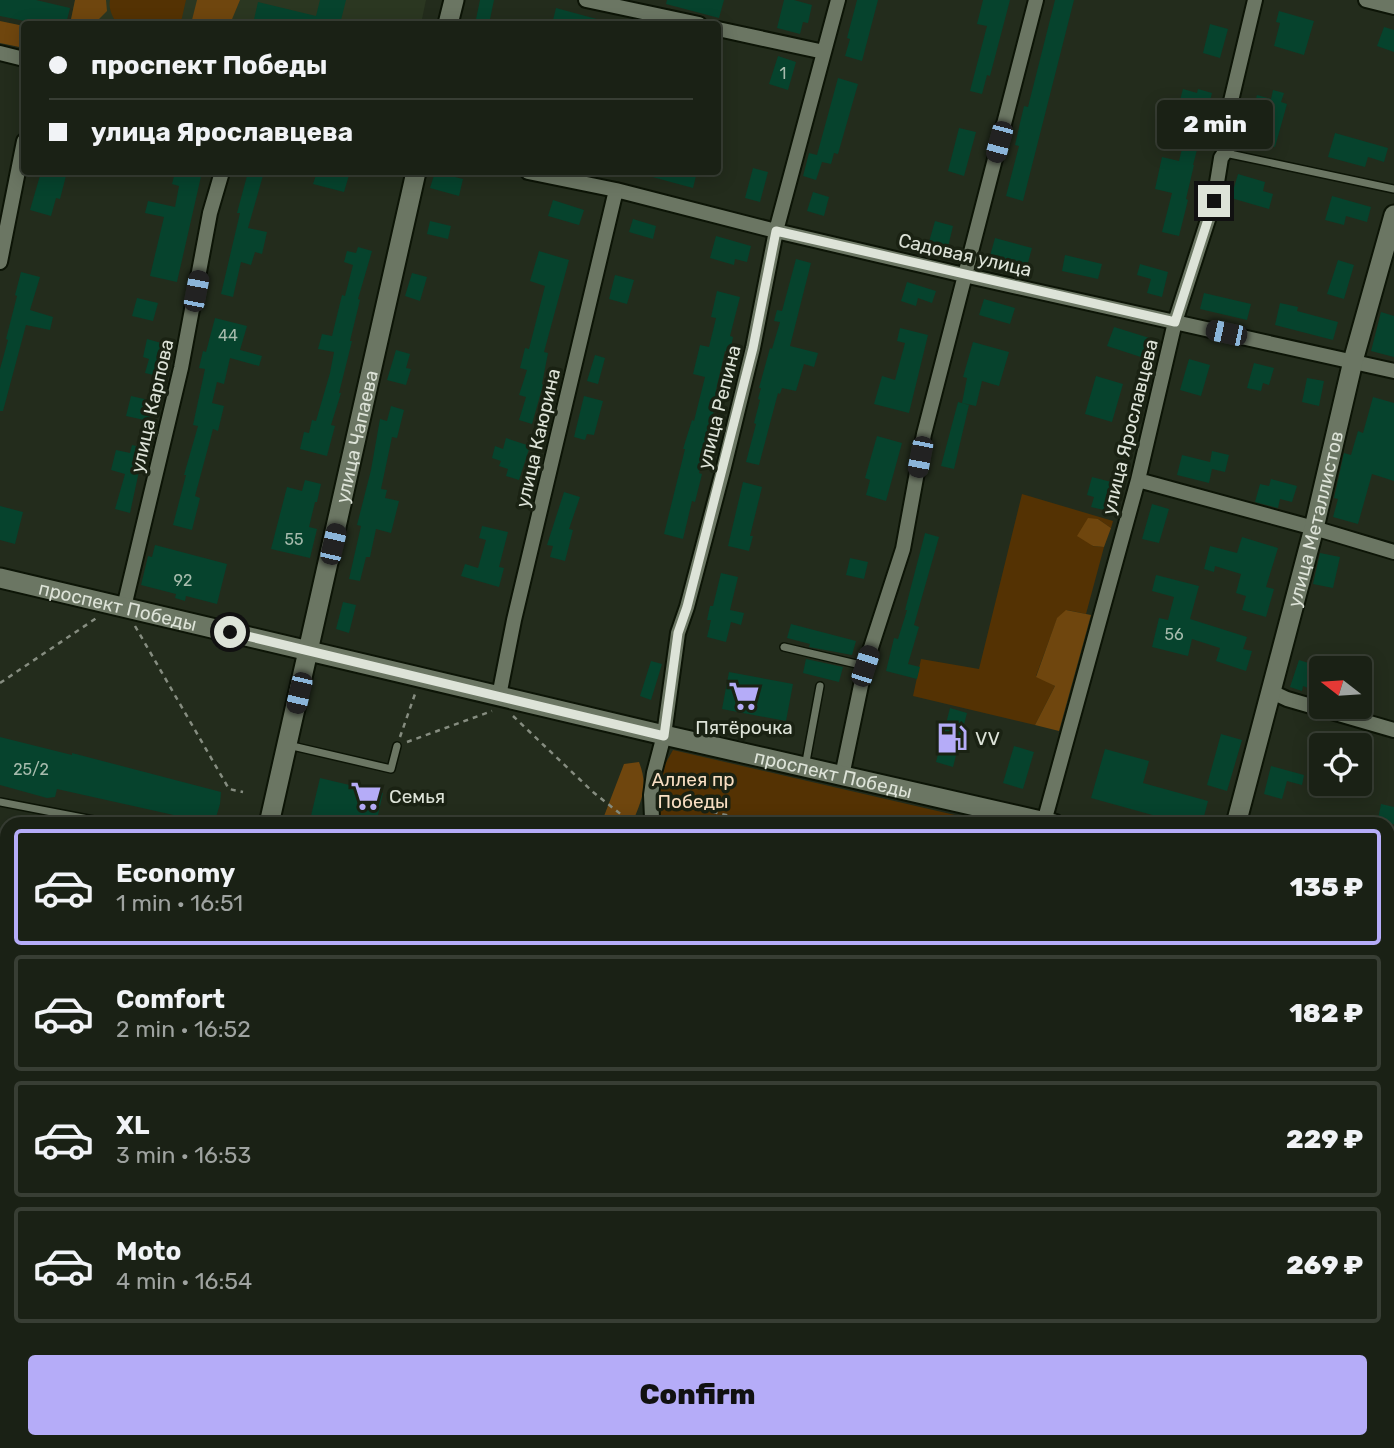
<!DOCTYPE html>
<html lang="en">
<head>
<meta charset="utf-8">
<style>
	:root { --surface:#1a2115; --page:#272e22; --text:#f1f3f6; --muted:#9fa3a0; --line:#383e34; --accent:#b5acf8 }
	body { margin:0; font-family:Rubik,sans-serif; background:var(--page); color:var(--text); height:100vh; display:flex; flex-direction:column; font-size:26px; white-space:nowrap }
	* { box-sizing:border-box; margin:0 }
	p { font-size:23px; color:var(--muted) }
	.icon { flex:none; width:38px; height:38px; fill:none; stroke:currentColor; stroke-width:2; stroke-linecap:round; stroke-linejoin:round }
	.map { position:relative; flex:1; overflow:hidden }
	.drawer { position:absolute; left:0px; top:817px; width:1395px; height:632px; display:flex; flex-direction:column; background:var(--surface); border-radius:21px 21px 0 0; box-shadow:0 4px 18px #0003,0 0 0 2px var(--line) }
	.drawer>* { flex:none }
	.hud { position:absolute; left:21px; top:21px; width:700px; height:154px; border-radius:7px; box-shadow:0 4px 18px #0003,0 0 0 2px var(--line); display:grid; align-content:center; height:154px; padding:0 28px; background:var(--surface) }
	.needle { width:46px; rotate:287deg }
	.fabs { position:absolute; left:1309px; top:656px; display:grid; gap:14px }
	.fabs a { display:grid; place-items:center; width:63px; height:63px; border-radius:7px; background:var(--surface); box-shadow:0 4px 18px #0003,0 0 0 2px var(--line); font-size:35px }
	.end { position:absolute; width:32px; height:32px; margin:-16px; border:9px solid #dde3d8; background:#111; box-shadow:0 0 0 4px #111 }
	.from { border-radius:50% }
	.bubble { position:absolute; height:49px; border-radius:7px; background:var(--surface); box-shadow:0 4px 18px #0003,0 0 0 2px var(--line); font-size:23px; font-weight:800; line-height:49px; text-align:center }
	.car { position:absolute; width:21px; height:42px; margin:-21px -10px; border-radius:9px; box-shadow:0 0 5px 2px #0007; background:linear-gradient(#222 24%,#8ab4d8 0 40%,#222 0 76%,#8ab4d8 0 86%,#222 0) }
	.hud b { display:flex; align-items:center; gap:24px; height:66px; font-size:26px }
	.hud b+b { border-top:2px solid var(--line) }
	.hud i { width:18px; height:18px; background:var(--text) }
	ul { padding:12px 0 0; list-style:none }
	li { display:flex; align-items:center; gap:21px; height:116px; margin:0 14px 10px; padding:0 14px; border:4px solid var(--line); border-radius:7px }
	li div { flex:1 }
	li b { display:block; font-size:26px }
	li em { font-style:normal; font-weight:800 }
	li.selected { border-color:var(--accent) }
	li>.icon { width:63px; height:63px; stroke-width:1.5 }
	.button { display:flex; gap:14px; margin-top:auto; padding:14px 28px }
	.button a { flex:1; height:80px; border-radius:7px; background:var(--accent); color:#111; font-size:28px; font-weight:800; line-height:80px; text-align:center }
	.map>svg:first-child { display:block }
	.built { fill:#2b3721 }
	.green { fill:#543203 }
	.forest { fill:#6f460e }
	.building { fill:#06432d }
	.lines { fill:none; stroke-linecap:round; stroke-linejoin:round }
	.lane-casing { stroke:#0c1406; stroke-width:10 }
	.street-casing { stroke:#0c1406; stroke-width:18 }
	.secondary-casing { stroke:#0c1406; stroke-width:23 }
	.path { stroke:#868d80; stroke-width:2.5; stroke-dasharray:5 5; stroke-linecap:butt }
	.lane { stroke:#6b7663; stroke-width:7 }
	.street { stroke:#6b7663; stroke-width:14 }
	.secondary { stroke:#6b7663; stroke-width:19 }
	.route { stroke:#dde3d8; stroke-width:9 }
	.labels { text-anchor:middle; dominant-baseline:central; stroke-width:7; stroke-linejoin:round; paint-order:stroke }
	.number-label { font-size:16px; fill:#a7bbad }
	.street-label { font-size:19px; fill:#dde3d8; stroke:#1a2213 }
	.poi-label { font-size:19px; fill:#dde3d8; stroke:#1a2213; text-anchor:start }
	.park-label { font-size:19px; fill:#f9dfc3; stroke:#1a2213 }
</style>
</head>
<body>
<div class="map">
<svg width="1394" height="1448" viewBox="0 0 1394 1448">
	<rect width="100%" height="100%" fill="#232c1c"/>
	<path class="built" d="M75,0h351l-5,24h-351z"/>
	<path class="green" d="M110,0h76l-5,22 -2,2h-62c-4,-7 -9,-15 -7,-24z
		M1022,494l91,27 -2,7 -13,-9 -6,27 12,1 -18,67 -19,-4 -10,9 -21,57 19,10 -20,39 -122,-29 8,-37 58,10z
		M673,750l321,74h-334v-51z"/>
	<path class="forest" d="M75,0h31l1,11 -13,13h-24z
		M197,0h43l-10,24h-39z
		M0,21l24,5v22l-24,-5z
		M1088,518l10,1 13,9 -7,19 -11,-1 -16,-10z
		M1066,610l25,5 -32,116 -24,-6 20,-39 -19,-9 21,-59z
		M639,762c10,25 2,39 -7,62h-31l23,-60z"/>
	<path class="building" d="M0,0h36l34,8 -4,16h-26l-40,-8z
		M320,0h26l-6,24h-87l5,-22 58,14z
		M480,0h14l-5,24h-14z
		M667,0h57l-5,18 -53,-14z
		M784,0h10l18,5 -4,18 -5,-1 -3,12 -23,-6z
		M857,0h21l-16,61 -17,-5 5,-17 -3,-1z
		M983,0h27l-20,76 -3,-1 -5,19 -12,-3 17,-65 -10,-2z
		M1055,0h19l-51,201 -17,-5 13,-50 -4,-1 5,-22 4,-17 4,1z
		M556,8l48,13v3h-52z
		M1279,11l35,10 -10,34 -30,-9 6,-23 -4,-1z
		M1210,24l18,5 -8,29 -17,-5z
		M1384,27l10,3v22l-17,-6z
		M778,56l18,6 -8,28 -19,-6z
		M838,78l20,6 -20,70 -4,-1 -3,11 -9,-2 -6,18 -13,-4 6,-23 8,2z
		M1183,89l14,4 1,-4 14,4 -19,72h1l-8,34 2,1 -9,36 -17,-4 10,-39 -17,-4 7,-32 17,4 14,-57 -13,-4z
		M1273,90l11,3 -3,9 6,2 -12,43 -31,-9 13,-43 14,4z
		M959,128l17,4 -12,44 -16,-5z
		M1335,133l53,15 -4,14 -16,-5 -3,10 -37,-10z
		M753,168l15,4 -8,30 -15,-4z
		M41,172h26l-7,27 -4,-1 -5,18 -21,-6z
		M175,172h27l-25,110 -27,-6 14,-59 -19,-4 3,-12 27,6 4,-21 -7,-2z
		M248,172h16l-16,56 19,4 -5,22 -7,-2 -4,13 -10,-3 -8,35 -12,-3 19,-81h-3z
		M317,172h33l-6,20 -31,-8z
		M435,172l28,7 -4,17 -29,-8z
		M646,172h51l-4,16 -48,-13z
		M1238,174l27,8 -2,9 10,3 -4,15 -38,-11z
		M813,192l16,5 -5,19 -17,-5z
		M1332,196l39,11 -4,15 -21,-6 -2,9 -19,-5z
		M553,200l31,10 -5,15 -31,-9z
		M633,219l23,7 -3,13 -24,-7z
		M430,221l21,5 -3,13 -21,-5z
		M935,221l18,5 -5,21 -19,-5z
		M716,236l35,10 -4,16 -12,-3 -1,6 -24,-7z
		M995,238l37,10 -5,18 -37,-10z
		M358,247l14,4 -14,48 2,1 -10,41h2l-13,52h2l-10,32 4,1 -8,30 -27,-7 4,-17 5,1 3,-13 4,1 14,-48 4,-21 -16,-3 4,-15 10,2 10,-41 3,1 8,-31 -9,-3 3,-11 9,2z
		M539,251l30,9 -25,92 4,1 -6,31 1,1 -11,39 -13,-4 7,-23 -7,-2 8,-25 -7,-2 5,-20 4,1 16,-63 -15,-5z
		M1065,255l37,9 -4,15 -36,-8z
		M796,259l15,4 -21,83 28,7 -4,14 -10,-3 -8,27 -14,-3 -2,6 -2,-1 -19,72 -13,-3 10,-38 -2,-1 6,-23 -2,-1 3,-11h-2l11,-40 2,1 8,-27 -6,-1 3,-11 5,1z
		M1338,260l16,5 -10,34 -17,-5z
		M1140,264l28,8 -6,25 -15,-4 4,-14 -14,-4z
		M21,272l19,5 -10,33 23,7 -3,13 -24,-5 -23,86h-3v-42l8,-29 -2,-1 11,-43 -2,-1z
		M412,273l15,4 -7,24 -15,-5z
		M615,275l19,5 -7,24 -18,-5z
		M907,282l29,9 -4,12 -14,-5 -2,8 -15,-5z
		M717,291l23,6 -10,39 3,1 -3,15 -5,-1 -9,39 3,1 -9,35 7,1 -4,12 -4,-1 -10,35 3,1 -7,28 -3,-1 -9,38 -19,-5 21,-85h-2l9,-29 2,1 11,-44 -12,-3 7,-29 9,2 7,-29 -5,-1z
		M1204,293l47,11 -4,16 -47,-11z
		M137,298l21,5 -5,18 -21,-5z
		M984,299l31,9 -5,16 -31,-9z
		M1280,303l18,4 -1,4 41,11 -5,18 -58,-15z
		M1381,312l13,4v41l-23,-6z
		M215,318l32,8 -7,24 22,6 -3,10 -29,-8 -6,26 -7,-2 -5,21 12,3 -6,25 -5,-2 -18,67 5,2 -8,32 -19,-5 13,-50h-2l14,-49 -5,-1 12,-56 -6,-1 4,-17 3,1z
		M1114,327l42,13 -6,20 -43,-14z
		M900,328l28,7 -19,78 -35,-9 8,-28 13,4 10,-37 -8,-2z
		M147,339l18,5 -7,32 -13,-3 4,-14 -6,-2z
		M973,342l36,10 -10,34 -17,-5 -6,25 -14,-3 5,-25 -4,-1z
		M396,350l14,4 -4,14 5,1 -5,16 -19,-5z
		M595,355l10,3 -7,26 -11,-3z
		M1189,359l21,6 -9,31 -21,-6z
		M1254,363l20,5 -5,17 -6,-2 -2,8 -14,-3z
		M1096,376l27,8 -11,38 -27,-8z
		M1307,378l17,3 -5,25 -17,-4z
		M131,396l22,5 -4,20 -23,-5z
		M584,396l19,5 -9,34 -7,-1 -2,6 -11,-3z
		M1373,397l21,6v78l-22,-7 -14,50 -25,-7 5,-18 -4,-1 10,-45 7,2 7,-24 5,2z
		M958,402l11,3 -15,64 -13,-3z
		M391,406l13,4 -7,28 -5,-1 -11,52 6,1 -2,8 14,3 -8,32 -15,-4 -6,28h-4l-6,24 -11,-2 12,-53 -4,-1 14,-55 9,-51 7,2z
		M877,436l25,7 -16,58 -20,-6 4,-15 -5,-2z
		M506,438l24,8 -11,34 -13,-4 2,-7 -9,-3 2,-5 -9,-3 3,-12 8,3z
		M132,445l12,3 -14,65 -15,-4 10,-35 -14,-4 5,-20 14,3z
		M1212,451l17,4 -4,17 -13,-3 -3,14 -32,-8 5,-20 28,7z
		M1092,477l27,7 -5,18 -8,-2 -2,10 -13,-3 3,-10 -7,-2z
		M1271,479l26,7 -5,16 -12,-3 -2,9 -23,-6 5,-18 9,2z
		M305,480l16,4 -4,18h-2l-6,25 8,2 -7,29 -39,-9 16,-62 15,4z
		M743,482l19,5 -12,49h3l-4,15 -21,-5z
		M564,492l16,5 -11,32 4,1 -8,31 -15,-4 3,-11 -6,-1z
		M1152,504l17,5 -10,34 -17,-4z
		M0,506l23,6 -8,32 -15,-4z
		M482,526l26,6 -9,35 5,1 -5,19 -38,-11 4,-12 13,4 8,-28 -7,-2z
		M925,533l14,4 -25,88 5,2 -11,37 12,3 -3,12 -31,-8 8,-33 4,1 9,-29h-2z
		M1242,537l36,11 -12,39 8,2 -8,28 -24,-7 4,-14 -10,-3 5,-19 -26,-8 -1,6 -10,-3 6,-23 27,7z
		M155,545l72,19 -10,40 -31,-8 -1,5 -10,-3 1,-4 -35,-9 7,-29 4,1z
		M1320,553l20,4 -7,31 -20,-4z
		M850,558l18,4 -4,17 -18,-4z
		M721,573l17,4 -8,33 14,3 -3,12 -10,-3 -5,20 -19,-5 4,-17h-4l3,-14h3z
		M1156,575l43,11 -9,33 57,18 -4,12 9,2 -6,20 -30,-10 4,-13 -28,-9 -4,17 -36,-9 7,-29 9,2 6,-23 -22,-6z
		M343,602l13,3 -7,28 -13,-4z
		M791,624l65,17 -4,14 -43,-8 1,-3 -23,-6z
		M806,659l37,8 -4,15 -36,-9z
		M1299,660l22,7v26l-18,-7 -1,5 -12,-4z
		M651,661l11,3 -11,36 -11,-4z
		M729,672l64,12 -7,37 -64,-12z
		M950,708l17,5 -14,54 -17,-5z
		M1221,734l21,6 -15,51 -20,-6z
		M0,737l72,18v-2l149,39 -1,12 -6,20 -157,-35 -2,8 -8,1 -47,-13z
		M1014,746l20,6 -11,37 -20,-6z
		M1105,749l44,12 -6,22 65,18 -6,23h-17l-94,-26z
		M1271,766l33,9 -2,10 -15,-4 -5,18 -18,-5z
		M320,778l63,15 -7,31h-67z
		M1381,804l13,3v17h-17z"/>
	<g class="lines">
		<g class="lane-casing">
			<path id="lane" d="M1225,153l169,36
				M784,647l81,19
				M288,745l103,24 6,-23
				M805,767l15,-81
				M0,802l114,22
				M0,881l7,2
				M0,1035l7,2
				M0,1154l7,2
				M0,1280l7,1
				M828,1442l25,6
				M27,1448l1,-6
				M941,1448l2,-6
				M1382,1448l12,-10"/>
		</g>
		<g class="street-casing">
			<path id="street" d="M586,0l113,24
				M1366,0l28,7
				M718,29l106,23
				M0,53l24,6
				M528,172l88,18 160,41 188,44 430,96
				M0,262l24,-121
				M1138,480l176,48 80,24
				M124,607l57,-239 29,-155 12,-41
				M1272,692l15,7 107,31
				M499,696l15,-76 102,-430
				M842,776l23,-110 38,-117 21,-115 112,-434
				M1044,822l94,-342 37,-158 39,-121 7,-43 8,-12 2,-45 24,-101
				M654,824l-2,-6 -1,-23 3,-22 10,-38 14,-102 9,-26 37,-140 29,-119 23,-117 62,-231
				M1388,961l6,-36
				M1388,1276l6,1
				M513,1448l2,-6"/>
		</g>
		<g class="secondary-casing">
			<g id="secondary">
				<path d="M448,24l6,-24"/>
				<path id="s1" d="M0,578l664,157 390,89"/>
				<path id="s2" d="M269,824l147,-652"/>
				<path id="s3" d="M1236,824l78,-296 39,-167 41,-146"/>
				<path d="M1388,906l6,2"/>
				<path d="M127,1448l1,-6"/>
				<path d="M1082,1448l1,-6"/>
			</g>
		</g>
		<path class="path" d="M135,626l94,163 14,3
			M0,683l98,-66
			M513,716l80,76 40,32
			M400,737l15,-43
			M407,742l85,-31
			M664,800l99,24
			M0,970l7,1
			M0,1308l7,10
			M896,1442l2,6
			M1049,1448l1,-6"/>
		<use href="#lane" class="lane"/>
		<use href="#street" class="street"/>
		<use href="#secondary" class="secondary"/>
	</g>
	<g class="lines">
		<path class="route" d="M230,632l434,104 14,-103 9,-26 66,-259 23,-117 399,91 39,-121"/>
	</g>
	<defs>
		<g id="supermarket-bare" transform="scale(2.415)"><path d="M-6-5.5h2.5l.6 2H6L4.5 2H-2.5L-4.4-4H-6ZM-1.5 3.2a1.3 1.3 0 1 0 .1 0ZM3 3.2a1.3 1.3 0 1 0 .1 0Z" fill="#b5acf8" stroke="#1a2213" stroke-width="2.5" paint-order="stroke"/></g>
		<g id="fuel-bare" transform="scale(2.415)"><path d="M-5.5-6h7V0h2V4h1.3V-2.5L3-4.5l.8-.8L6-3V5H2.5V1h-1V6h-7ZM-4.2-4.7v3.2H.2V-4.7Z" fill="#b5acf8" stroke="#1a2213" stroke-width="2.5" paint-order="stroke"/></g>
	</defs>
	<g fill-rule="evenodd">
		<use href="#supermarket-bare" x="744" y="696"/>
		<use href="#fuel-bare" x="952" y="738"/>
		<use href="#supermarket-bare" x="366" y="796"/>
	</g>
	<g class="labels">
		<g class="number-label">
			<text x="783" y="73">1</text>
			<text x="228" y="335">44</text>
			<text x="294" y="539">55</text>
			<text x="183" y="580">92</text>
			<text x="1174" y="634">56</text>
			<text x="31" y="769">25/2</text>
		</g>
		<g class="street-label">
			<text transform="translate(965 255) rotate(13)">Садовая улица</text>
			<text transform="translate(152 406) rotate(-77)">улица Карпова</text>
			<text transform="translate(719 407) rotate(-76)">улица Репина</text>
			<text transform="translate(1130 427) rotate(-76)">улица Ярославцева</text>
			<text stroke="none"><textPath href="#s2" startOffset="397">улица Чапаева</textPath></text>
			<text transform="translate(538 438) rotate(-77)">улица Каюрина</text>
			<text stroke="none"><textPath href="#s3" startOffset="315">улица Металлистов</textPath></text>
			<text stroke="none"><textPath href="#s1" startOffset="121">проспект Победы</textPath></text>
			<text stroke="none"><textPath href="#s1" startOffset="856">проспект Победы</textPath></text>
		</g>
		<g class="poi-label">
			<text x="744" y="727" text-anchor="middle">Пятёрочка</text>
			<text x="975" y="738">VV</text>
			<text x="389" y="796">Семья</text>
		</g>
		<g class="park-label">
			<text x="693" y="779">Аллея пр<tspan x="693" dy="22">Победы</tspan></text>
		</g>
	</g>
</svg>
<div class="fabs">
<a><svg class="needle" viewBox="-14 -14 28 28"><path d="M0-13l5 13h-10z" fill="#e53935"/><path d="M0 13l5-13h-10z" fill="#9fa3a0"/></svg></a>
<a><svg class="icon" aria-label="locate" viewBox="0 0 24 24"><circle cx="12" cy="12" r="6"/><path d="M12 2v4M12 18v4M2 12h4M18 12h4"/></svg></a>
</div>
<i class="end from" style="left:230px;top:632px"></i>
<i class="end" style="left:1214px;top:201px"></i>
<div class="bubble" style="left:1157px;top:100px;width:116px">2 min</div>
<i class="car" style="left:999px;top:142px;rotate:195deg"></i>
<i class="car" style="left:196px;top:291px;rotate:11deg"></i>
<i class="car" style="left:1226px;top:333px;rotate:282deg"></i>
<i class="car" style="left:920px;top:457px;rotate:191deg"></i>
<i class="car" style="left:333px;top:544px;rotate:13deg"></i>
<i class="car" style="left:865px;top:666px;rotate:18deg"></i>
<i class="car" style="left:299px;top:693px;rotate:193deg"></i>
<div class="hud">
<b><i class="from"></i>проспект Победы</b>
<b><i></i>улица Ярославцева</b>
</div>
<section class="drawer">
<ul>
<li class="selected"><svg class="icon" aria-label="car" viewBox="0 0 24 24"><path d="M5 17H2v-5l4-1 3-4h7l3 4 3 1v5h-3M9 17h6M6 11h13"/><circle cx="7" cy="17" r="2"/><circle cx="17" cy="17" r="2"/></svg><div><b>Economy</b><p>1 min · 16:51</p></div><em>135 ₽</em></li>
<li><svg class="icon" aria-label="car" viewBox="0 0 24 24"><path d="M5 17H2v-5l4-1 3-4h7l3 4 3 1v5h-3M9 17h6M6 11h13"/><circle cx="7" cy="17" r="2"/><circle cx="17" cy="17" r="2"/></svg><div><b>Comfort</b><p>2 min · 16:52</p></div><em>182 ₽</em></li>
<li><svg class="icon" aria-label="car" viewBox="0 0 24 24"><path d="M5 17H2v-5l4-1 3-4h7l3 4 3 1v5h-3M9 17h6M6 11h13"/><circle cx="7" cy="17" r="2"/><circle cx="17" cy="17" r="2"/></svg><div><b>XL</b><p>3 min · 16:53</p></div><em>229 ₽</em></li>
<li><svg class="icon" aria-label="car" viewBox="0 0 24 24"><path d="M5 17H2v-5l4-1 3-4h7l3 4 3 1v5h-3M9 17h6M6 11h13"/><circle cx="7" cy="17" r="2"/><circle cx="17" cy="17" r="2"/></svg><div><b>Moto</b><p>4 min · 16:54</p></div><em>269 ₽</em></li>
</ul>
<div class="button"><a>Confirm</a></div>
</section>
</div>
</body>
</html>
